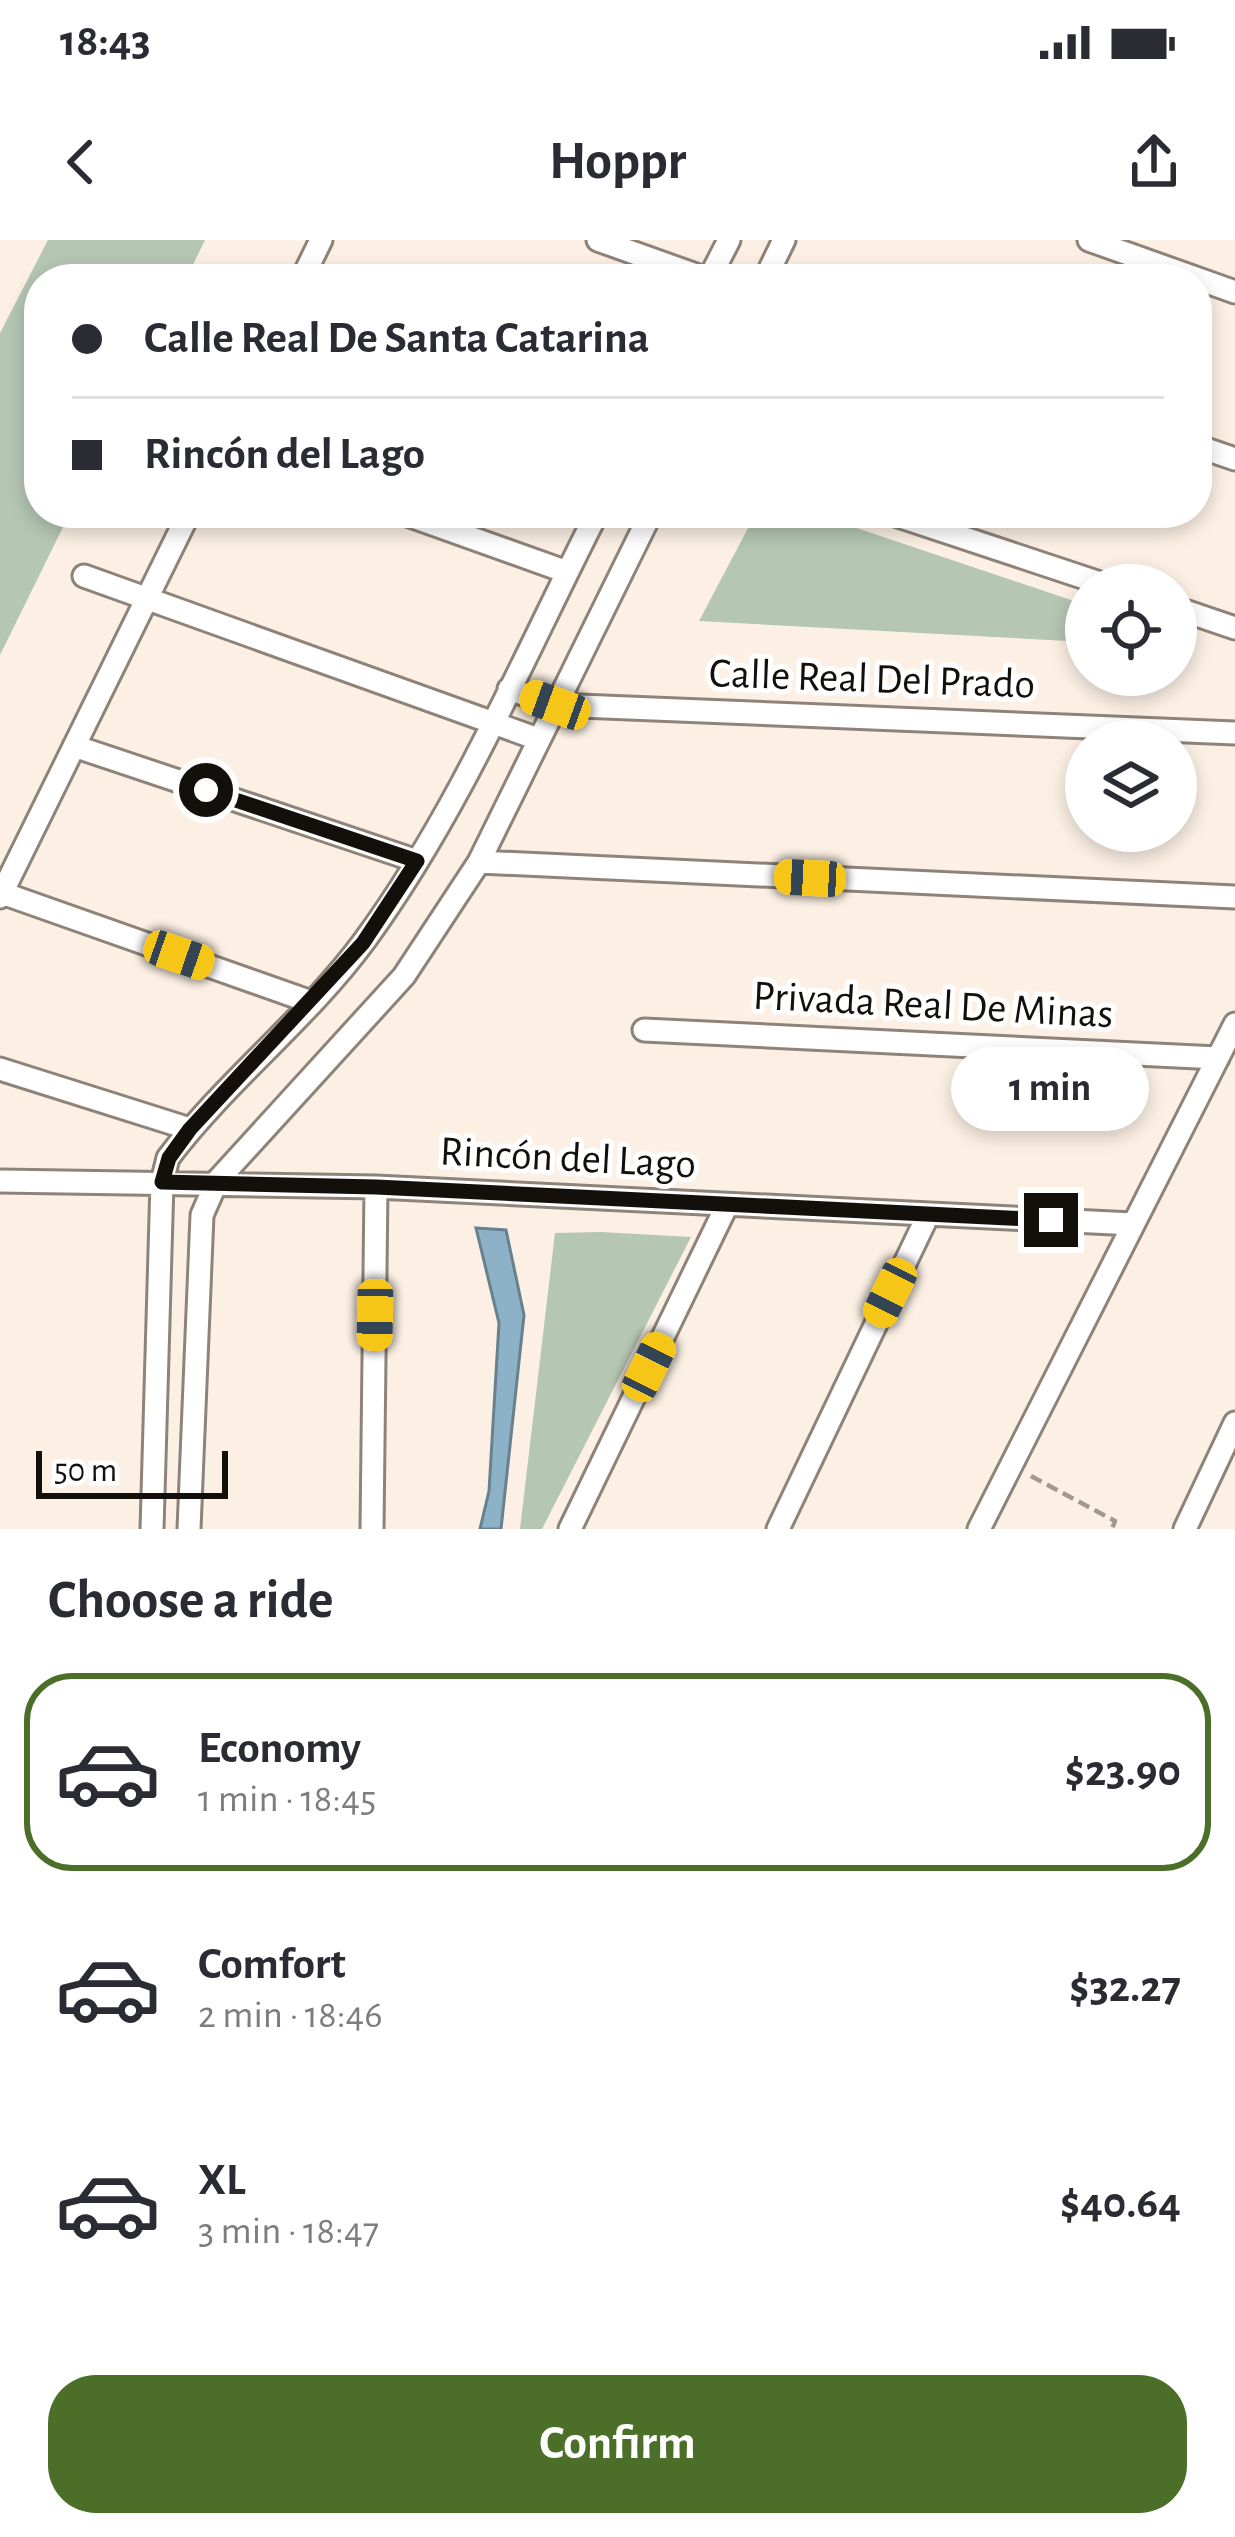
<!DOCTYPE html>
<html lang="en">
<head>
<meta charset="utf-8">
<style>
	:root { --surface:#fff; --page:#f2f2f3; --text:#2b2b33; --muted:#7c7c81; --line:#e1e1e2; --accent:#4b6f28 }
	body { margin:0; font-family:"Alegreya Sans",sans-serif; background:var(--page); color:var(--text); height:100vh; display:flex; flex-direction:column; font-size:45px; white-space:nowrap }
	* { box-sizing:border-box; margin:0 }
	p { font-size:39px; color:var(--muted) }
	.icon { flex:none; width:66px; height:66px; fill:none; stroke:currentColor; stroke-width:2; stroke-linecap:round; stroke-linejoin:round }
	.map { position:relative; height:1289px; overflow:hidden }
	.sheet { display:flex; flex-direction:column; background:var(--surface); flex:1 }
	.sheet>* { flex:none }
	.guide { position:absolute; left:24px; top:24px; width:1188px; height:264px; border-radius:48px; box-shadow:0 6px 18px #0003; display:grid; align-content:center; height:264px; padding:0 48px; background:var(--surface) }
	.buttons { position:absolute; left:1065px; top:324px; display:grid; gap:24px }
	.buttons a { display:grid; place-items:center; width:132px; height:132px; border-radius:50%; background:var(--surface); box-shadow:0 6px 18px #0003; font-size:60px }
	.scale { position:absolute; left:36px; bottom:30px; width:192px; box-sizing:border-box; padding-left:12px; border:6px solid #130f0b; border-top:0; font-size:33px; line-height:42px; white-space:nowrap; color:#130f0b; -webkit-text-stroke:9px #fff; paint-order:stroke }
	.end { position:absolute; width:54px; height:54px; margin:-27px; border:15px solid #130f0b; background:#fff; box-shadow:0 0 0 6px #fff }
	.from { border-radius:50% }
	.bubble { position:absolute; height:84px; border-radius:42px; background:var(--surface); box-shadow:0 6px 18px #0003; font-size:39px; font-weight:600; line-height:84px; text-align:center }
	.car { position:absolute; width:36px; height:72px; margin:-36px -18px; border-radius:15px; box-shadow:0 0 9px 3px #0007; background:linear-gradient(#f5c518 24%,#345 0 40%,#f5c518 0 76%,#345 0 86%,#f5c518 0) }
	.guide b { display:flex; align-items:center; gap:42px; height:114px; font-size:45px }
	.guide b+b { border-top:3px solid var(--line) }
	.guide i { width:30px; height:30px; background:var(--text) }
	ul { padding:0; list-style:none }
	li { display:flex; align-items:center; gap:36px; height:198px; margin:0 24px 18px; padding:0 24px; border:6px solid transparent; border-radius:48px }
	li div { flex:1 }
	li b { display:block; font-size:45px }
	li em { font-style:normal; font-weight:600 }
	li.selected { border-color:var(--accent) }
	li>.icon { width:108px; height:108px; stroke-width:1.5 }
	h2 { padding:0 48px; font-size:54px; line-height:144px }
	.button { display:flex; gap:24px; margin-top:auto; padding:24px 48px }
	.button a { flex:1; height:138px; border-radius:48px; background:var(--accent); color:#fff; font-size:48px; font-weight:600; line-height:138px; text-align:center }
	.status { display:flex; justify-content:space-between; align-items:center; height:84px; padding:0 60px; background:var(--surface); direction:ltr }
	.status svg { height:33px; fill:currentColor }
	header { display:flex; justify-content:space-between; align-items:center; height:156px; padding:0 48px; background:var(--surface); font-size:54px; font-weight:600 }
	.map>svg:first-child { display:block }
	.green { fill:#b5c6b3 }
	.water { fill:#8db2c7; stroke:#68818f; stroke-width:3 }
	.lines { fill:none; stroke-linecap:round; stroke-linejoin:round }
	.street-casing { stroke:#8e8378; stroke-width:27 }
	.path { stroke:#a19990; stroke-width:4.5; stroke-dasharray:12 6; stroke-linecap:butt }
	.street { stroke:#fff; stroke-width:21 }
	.route { stroke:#130f0b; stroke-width:15 }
	.labels { text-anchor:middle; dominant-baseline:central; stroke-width:10; stroke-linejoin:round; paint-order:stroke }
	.street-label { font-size:42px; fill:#130f0b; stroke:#fff }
</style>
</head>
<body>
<div class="status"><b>18:43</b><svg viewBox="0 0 49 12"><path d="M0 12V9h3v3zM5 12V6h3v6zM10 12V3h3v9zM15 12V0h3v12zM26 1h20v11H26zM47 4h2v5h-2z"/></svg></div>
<header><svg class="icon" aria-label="back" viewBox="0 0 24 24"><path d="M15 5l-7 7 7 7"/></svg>Hoppr<svg class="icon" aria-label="share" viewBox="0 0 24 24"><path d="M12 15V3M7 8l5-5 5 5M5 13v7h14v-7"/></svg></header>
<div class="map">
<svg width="1235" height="1289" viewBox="0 0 1235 1289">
	<rect width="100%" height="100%" fill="#fcf0e4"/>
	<path class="green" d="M48,0h157l-19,39h-147v234h31l-70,142v-322z
		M756,273h56l274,92v37l-387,-21z
		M601,992l90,5 -149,292h-22l35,-296z"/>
	<path class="water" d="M476,988l30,2 18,85 -23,214h-21l9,-38 10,-168z"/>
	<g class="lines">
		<g class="street-casing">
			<path id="street" d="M598,0l109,39
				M1089,0l146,52
				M302,39l19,-39
				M709,39l20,-39
				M765,39l19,-39
				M1197,206l38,13
				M402,273l165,59
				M889,273l217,72
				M84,336l454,163
				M1176,368l59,20
				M509,449l46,16 680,28
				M74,506l343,115
				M479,622l756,35
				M2,653l309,109
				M0,657l189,-384
				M644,790l574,28
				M0,829l190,60
				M0,941l376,6 757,37
				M152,1289l10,-347 6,-24c59,-78 139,-139 197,-218 95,-130 159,-284 232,-427
				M189,1289l13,-314 15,-34 187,-205 75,-114 172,-349
				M372,1289l4,-342
				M570,1289l157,-324
				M778,1289l150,-314
				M979,1289l256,-505
				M1185,1289l50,-106"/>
		</g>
		<path class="path" d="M1031,1236l84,45 -3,8"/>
		<use href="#street" class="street"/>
	</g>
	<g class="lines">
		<path class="route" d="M206,550l211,71 -54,82 -173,186 -21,29 -7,24 214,5 675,33"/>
	</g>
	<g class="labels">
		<g class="street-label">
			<text transform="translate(872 439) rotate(2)">Calle Real Del Prado</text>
			<text transform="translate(933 765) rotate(3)">Privada Real De Minas</text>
			<text transform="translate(568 918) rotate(3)">Rincón del Lago</text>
		</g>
	</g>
</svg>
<div class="buttons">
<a><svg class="icon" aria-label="locate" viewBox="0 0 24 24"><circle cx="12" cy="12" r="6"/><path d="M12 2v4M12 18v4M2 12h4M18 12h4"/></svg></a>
<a><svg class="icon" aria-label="layers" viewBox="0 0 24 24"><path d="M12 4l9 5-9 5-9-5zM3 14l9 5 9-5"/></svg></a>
</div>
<div class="scale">50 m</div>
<i class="end from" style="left:206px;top:550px"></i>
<i class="end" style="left:1051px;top:980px"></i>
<div class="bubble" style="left:951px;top:807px;width:198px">1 min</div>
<i class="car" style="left:555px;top:465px;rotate:290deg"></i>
<i class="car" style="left:810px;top:638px;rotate:273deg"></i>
<i class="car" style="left:179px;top:715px;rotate:109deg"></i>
<i class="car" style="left:890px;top:1053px;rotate:206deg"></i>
<i class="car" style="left:375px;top:1075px;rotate:181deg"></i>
<i class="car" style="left:649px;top:1127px;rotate:26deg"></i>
<div class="guide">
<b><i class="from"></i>Calle Real De Santa Catarina</b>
<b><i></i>Rincón del Lago</b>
</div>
</div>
<section class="sheet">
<h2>Choose a ride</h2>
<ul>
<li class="selected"><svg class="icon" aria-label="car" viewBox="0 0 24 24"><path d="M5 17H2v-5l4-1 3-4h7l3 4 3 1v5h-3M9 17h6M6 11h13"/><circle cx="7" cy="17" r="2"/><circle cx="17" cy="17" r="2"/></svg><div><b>Economy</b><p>1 min · 18:45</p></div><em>$23.90</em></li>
<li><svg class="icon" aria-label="car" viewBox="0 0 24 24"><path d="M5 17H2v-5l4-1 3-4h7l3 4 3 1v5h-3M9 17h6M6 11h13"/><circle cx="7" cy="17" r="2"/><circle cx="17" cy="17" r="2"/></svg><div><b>Comfort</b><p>2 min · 18:46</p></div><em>$32.27</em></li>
<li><svg class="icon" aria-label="car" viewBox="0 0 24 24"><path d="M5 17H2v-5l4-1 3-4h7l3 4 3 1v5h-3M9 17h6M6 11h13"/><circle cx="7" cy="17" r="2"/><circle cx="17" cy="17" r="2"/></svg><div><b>XL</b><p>3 min · 18:47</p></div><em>$40.64</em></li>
</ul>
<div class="button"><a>Confirm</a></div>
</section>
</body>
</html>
